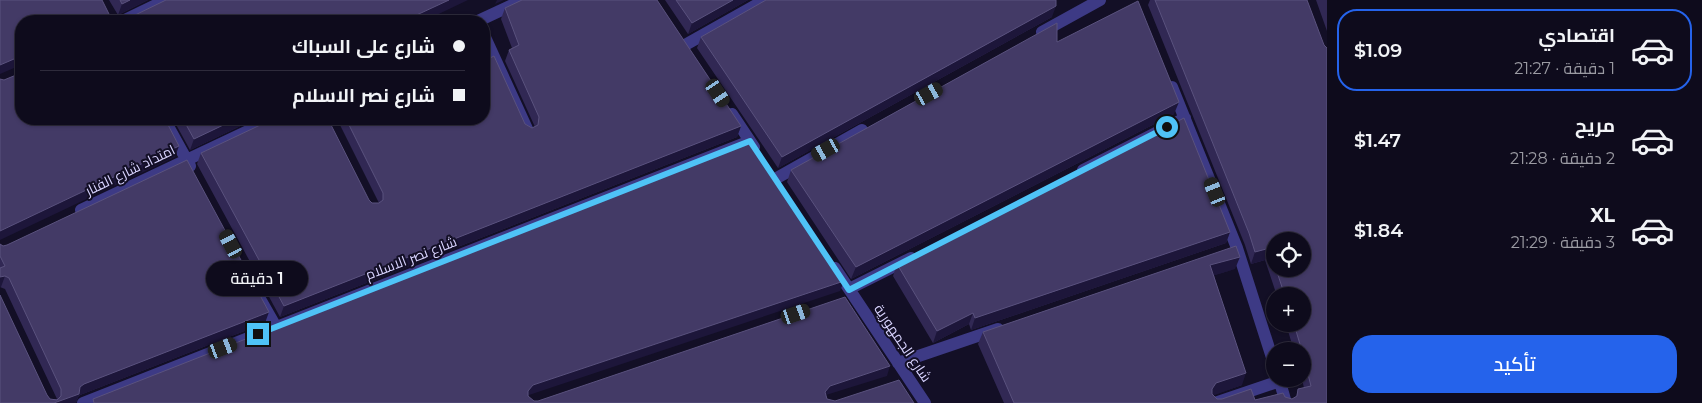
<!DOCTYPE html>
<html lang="ar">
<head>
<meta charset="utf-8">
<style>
	:root { --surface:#0e0b1c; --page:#1c1929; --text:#f1f3f6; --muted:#9b9ba3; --line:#2e2b3b; --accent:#2563eb }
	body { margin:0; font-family:Montserrat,Cairo,sans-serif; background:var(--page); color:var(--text); direction:rtl; height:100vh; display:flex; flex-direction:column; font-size:19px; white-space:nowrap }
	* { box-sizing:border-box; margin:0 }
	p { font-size:16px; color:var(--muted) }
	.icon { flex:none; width:28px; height:28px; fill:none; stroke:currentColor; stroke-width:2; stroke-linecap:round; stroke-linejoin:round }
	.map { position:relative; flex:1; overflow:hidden; direction:ltr }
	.sheet { display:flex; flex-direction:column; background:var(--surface); width:375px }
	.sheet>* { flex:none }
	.banner { position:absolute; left:15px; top:15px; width:475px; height:110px; border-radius:20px; box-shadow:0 1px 4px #0004,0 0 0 1px var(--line); direction:rtl; display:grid; align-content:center; height:110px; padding:0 25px; background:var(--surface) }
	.fabs { position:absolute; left:1266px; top:232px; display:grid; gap:10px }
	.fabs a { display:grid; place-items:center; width:45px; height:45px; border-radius:50%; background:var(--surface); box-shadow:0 1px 4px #0004,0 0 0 1px var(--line); font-size:25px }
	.end { position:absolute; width:22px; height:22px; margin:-11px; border:6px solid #4fc3f7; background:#111; box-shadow:0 0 0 2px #111 }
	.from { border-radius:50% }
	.bubble { position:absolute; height:35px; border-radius:18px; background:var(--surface); box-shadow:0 1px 4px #0004,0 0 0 1px var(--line); font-size:16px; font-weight:600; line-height:35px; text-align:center; direction:rtl }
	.car { position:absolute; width:15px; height:30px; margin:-15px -8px; border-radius:6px; box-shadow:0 0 4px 1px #0007; background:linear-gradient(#222 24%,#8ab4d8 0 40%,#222 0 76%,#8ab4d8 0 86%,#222 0) }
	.banner b { display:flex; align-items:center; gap:18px; height:48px; font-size:19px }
	.banner b+b { border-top:1px solid var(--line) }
	.banner i { width:12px; height:12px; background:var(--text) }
	ul { padding:9px 0 0; list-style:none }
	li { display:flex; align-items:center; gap:15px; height:82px; margin:0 10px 8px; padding:0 15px; border:2px solid transparent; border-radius:20px }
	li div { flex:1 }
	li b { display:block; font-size:19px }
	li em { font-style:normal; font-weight:600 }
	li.active { border-color:var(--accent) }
	li>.icon { width:45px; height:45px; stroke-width:1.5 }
	.primary-button { display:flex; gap:10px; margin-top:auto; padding:10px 25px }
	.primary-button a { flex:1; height:58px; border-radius:20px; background:var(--accent); color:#fff; font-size:20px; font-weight:600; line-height:58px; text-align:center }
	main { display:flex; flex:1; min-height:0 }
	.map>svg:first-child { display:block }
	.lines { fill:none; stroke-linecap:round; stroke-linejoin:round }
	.minor { stroke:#3d3a85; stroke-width:12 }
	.wall { fill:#312854; fill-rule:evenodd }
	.shaded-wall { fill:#1d163a }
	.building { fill:#433a66; stroke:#5a527e }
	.route { stroke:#4fc3f7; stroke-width:6 }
	.labels { text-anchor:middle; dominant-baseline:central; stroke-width:4; stroke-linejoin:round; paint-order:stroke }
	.street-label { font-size:14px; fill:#d9d4ff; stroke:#130f26 }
</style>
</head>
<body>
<main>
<section class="sheet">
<ul>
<li class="active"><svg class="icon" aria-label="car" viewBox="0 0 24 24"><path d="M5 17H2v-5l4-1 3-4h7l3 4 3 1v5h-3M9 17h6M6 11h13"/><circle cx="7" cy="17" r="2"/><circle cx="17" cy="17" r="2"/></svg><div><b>اقتصادي</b><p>1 دقيقة · 21:27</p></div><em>$1.09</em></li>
<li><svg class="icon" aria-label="car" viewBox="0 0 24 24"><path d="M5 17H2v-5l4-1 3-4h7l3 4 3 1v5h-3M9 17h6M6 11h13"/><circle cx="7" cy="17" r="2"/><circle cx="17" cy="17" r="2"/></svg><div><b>مريح</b><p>2 دقيقة · 21:28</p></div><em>$1.47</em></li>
<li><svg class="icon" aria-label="car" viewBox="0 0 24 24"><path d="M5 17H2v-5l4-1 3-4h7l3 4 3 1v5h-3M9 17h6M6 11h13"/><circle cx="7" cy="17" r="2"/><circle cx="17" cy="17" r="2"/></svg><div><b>XL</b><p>3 دقيقة · 21:29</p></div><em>$1.84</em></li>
</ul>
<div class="primary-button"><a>تأكيد</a></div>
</section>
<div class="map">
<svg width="1327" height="403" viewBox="0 0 1327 403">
	<rect width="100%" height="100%" fill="#130f26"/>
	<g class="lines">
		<path class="minor" d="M123,21l43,-21
			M478,21l45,-21
			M1042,32l58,-32
			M484,35l44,96
			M685,45l80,-45
			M1172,87l65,161 38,119
			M732,114l22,33
			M164,119l26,47
			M1083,170l102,-52
			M775,179l87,-49
			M81,210l192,-91
			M835,268l90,135
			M849,289l62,-31
			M260,299l16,28
			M898,363l100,-34
			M1279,379l7,24
			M83,403l667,-262
			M1215,403l65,-22"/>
	</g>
	<path class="wall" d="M109,0h39l-30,15z
		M665,0h83l-60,34z
		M1150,0h157l20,403h-323l-26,-59 5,-12 252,-63 -21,6 28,110 -29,10 4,4 38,1 30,-3 7,2 4,-2 2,-8 6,-1 -2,-9v-28h-8l-8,-27h16v-28h-25l-12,-36 -14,4 -6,-19 -97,-240zM1275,241l27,28h-27z
		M1316,0h11v31z
		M505,8l236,118 -4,11 -457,180 -83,-153 4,-11 168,47 3,3h7l-42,-84h147l41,5 7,4 3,-1 -30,-66 4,-11 3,-2 -11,-29z
		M1052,17l-274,151 -81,-120 4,-11z
		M1057,42l117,72 -323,165 -64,-97 4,-12z
		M173,119h82l-65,31z
		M1230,232l-4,11 -255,87 -2,-6 -36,19 -40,-67 4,-12z
		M0,244l3,2 262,77 -185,72 -2,2 -2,6h-76l47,-8 3,4h7l-52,-110 -5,-2z"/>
	<path class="shaded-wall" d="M130,0h18l-30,15 4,-11z
		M449,0h19l-44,21h-16v-2z
		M497,0h7l-9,4z
		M733,0h15l-60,34 4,-11z
		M1056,6l-4,11 -274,151 4,-11z
		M21,56v9l-21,9v-9z
		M1179,102l-5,12 -323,165 5,-12z
		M236,119h19l-65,31 4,-11z
		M741,126l-4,11 -457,180 4,-11z
		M179,146l-4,11 -175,83v-9z
		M1230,232l-4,11 -255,87 4,-12z
		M1270,248l-5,12 -14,4 4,-12z
		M1240,257l-5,12 -29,9 4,-13z
		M5,276l-4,11h-1v-10z
		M844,281l-4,10 -311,104 -5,6 4,-10 5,-6z
		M269,312l-4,11 -185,72 -2,2 -2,6h-22l30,-19z
		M973,313l-4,11 -36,19 4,-12z
		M890,366l-3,10 -61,19 -1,-3 5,-6z
		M1246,373l-4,12 -30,11v-7l4,-6z"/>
	<path class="building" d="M0,0h102l7,14 3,3h7l2,-1 5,2 5,-1 35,-17h283l-41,19 1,2h-388v35l-21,9z
		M120,0h10l-8,4z
		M522,0h135l84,126 -457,180 -83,-153 72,-34h55l41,81 3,3h7l4,-3v-7l-37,-74h138v-58l10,-5 31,68 7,4 6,-3 1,-8 -30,-67 10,-5 -14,-37z
		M676,0h57l-41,23z
		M766,0h290v6l-274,151 -81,-120z
		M1155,0h152l17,45 3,3v355h-313l-31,-71 253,-86 4,11 -30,8 36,108 -30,10 -4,6v5l5,5h5l29,-10 4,11 28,-7 2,4 7,2 5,-3 1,-7 13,-3 -9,-35 -8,-27h8v-28h-17l-9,-27h26v-28h-27v23l-5,-16 -15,4 -6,-19z
		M1138,1l41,101 -323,165 -65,-97 266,-147v19z
		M21,73v46h144l14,27 -179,85v-152l4,1z
		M1184,118l46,114 -255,86 -2,-5 -36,18 -40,-67z
		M183,119h53l-42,20z
		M750,141l94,140 -311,104 -5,6v5l6,5h4l307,-104 45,69 -60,20 -5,6 2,7 8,2 64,-21 15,23h-820l-1,-4z
		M187,160l82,152 -185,72 -4,3 -1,7 -25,9h-54v-108l47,100 3,4 7,1 4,-4v-7l-52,-111 -4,-2 -5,1v-9l5,-2 -5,-10v-12l3,2 4,-1z"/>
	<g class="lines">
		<path class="route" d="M258,334l492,-193 99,149 318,-163"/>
	</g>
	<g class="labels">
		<g class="street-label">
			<text transform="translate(130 170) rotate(-26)">امتداد شارع الفنار</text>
			<text transform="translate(411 258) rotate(-21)">شارع نصر الاسلام</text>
			<text transform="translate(903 343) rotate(56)">شارع الجمهورية</text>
		</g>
	</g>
</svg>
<div class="fabs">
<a><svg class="icon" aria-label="locate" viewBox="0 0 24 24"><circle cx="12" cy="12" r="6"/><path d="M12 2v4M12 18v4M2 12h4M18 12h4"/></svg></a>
<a>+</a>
<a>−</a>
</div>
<i class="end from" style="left:1167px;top:127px"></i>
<i class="end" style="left:258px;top:334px"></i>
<div class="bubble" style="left:206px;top:261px;width:102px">1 دقيقة</div>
<i class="car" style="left:718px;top:93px;rotate:146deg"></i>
<i class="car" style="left:929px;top:94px;rotate:61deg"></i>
<i class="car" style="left:826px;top:150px;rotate:241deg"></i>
<i class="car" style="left:1215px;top:192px;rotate:338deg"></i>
<i class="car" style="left:231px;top:244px;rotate:332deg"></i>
<i class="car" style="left:796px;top:314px;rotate:71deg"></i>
<i class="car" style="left:223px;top:348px;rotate:69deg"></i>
<div class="banner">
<b><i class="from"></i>شارع على السباك</b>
<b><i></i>شارع نصر الاسلام</b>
</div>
</div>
</main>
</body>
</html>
